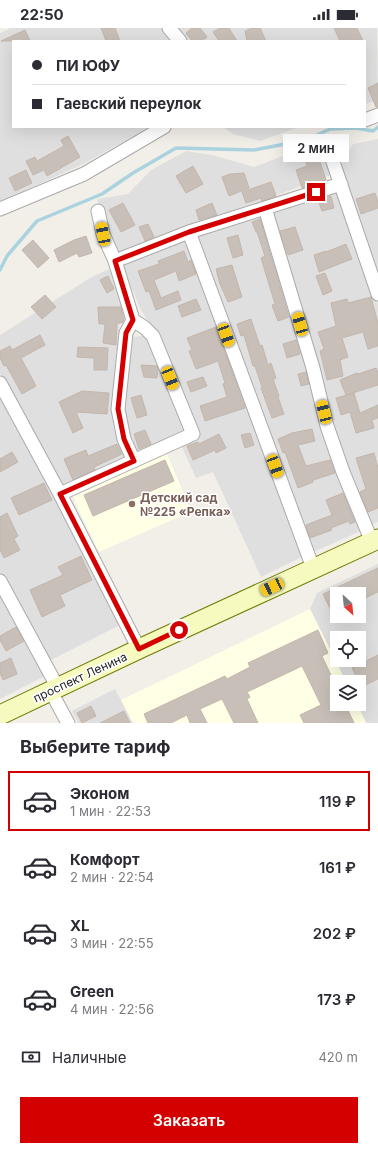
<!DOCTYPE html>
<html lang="ru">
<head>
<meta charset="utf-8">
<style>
	:root { --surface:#fff; --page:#f7f7f7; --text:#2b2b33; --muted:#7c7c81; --line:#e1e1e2; --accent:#d40000 }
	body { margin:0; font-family:Inter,sans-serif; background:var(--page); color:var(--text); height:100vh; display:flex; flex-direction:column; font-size:15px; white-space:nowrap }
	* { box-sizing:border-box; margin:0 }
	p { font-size:13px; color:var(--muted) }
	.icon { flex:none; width:22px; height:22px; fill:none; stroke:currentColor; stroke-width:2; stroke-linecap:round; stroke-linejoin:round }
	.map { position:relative; height:695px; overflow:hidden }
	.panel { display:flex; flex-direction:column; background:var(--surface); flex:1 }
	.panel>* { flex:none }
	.guide { position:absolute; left:12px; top:12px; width:354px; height:88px; border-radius:0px; box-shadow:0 4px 16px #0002; display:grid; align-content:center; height:88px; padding:0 20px; background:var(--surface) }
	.needle { width:26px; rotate:153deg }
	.tools { position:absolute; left:330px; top:559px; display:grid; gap:8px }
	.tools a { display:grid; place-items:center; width:36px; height:36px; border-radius:0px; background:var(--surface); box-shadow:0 4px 16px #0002; font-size:20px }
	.end { position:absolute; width:18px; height:18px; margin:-9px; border:5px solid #d40000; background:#fff; box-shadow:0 0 0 2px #fff }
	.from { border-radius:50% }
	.bubble { position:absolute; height:28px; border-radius:0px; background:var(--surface); box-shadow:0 4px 16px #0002; font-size:13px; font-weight:600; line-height:28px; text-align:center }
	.car { position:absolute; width:12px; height:24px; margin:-12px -6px; border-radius:5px; box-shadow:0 0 3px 1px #0007; background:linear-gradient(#f5c518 24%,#345 0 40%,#f5c518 0 76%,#345 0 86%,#f5c518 0) }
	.guide b { display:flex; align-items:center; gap:14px; height:38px; font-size:15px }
	.guide b+b { border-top:1px solid var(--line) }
	.guide i { width:10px; height:10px; background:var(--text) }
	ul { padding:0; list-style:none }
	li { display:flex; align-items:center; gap:12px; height:60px; margin:0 8px 6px; padding:0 12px; border:2px solid transparent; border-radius:0px }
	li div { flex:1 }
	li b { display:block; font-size:15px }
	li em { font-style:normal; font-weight:600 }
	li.active { border-color:var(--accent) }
	li>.icon { width:36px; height:36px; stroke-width:1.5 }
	h2 { padding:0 20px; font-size:18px; line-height:48px }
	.pay { display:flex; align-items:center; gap:10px; height:44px; padding:0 20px; font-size:15px }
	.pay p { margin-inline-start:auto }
	.cta { display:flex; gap:8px; margin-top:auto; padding:8px 20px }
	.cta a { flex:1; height:46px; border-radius:0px; background:var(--accent); color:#fff; font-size:16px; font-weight:600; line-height:46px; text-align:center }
	.status { display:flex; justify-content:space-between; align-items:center; height:28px; padding:0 20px; background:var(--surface); direction:ltr }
	.status svg { height:11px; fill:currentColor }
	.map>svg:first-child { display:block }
	.residential { fill:#e0dfdf; fill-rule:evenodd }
	.education { fill:#ffffe5 }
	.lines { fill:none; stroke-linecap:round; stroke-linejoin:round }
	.stream { stroke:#aad3df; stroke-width:3.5 }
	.building { fill:#c7bfb8; stroke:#c4b6ab }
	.minor-casing { stroke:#a9a9a9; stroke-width:15 }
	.secondary-casing { stroke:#707d05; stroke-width:21 }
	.minor { stroke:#fff; stroke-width:13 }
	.secondary { stroke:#f7fabf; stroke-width:19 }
	.route { stroke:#d40000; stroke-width:5 }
	.education-dot { fill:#8d6e63; stroke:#fff; stroke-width:1.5 }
	.labels { text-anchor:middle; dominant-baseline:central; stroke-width:3; stroke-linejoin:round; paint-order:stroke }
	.education-label { font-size:12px; font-weight:bold; fill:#785e54; stroke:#fff; text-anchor:start }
	.street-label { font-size:12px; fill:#222; stroke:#fff }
</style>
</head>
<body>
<div class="status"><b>22:50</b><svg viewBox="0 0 49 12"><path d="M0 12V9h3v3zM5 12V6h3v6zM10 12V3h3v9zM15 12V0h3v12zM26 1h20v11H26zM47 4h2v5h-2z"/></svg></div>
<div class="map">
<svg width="378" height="695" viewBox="0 0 378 695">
	<rect width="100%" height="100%" fill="#f2efe9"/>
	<path class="residential" d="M11,0h151l10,13h-159v86h136l-66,37 -83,38v-169z
		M178,0h199l1,72 -13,4v-63h-177z
		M223,99h76l-39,14 -27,-7z
		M378,111v133l-34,-90 -2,-19 11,-19z
		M320,114l13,32 -217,82 -10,-25 -9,-32 31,-5 23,-24 35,-19 26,4 42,12z
		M336,155l42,122v217l-10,4 -23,-56 -77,-264z
		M263,180l98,323 -52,23 -116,-320z
		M188,208l116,320 -43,21 -48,-105 -17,6 -15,-33 15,-7 -39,-102 -17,-28 -19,-46z
		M109,241l13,34 -11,104 3,22 14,30 -68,31 -60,-117v-38l90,-57z
		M143,308l10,8 35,88 -53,22 -8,-14 -4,-34 10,-69z
		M0,367l120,230 -73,37 -47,-88z
		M378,536v159h-12l-9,-19h2v-22h-13l-36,-73 7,-16zM337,566h22v22h-22zM337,610h22v22h-22z
		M0,560l47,87 -47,24z
		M115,661l18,34h-55l-6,-12z"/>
	<path class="education" d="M167,426l22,52 1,4 -2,3 -89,39 -24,-50 -1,-4v-3l2,-2z
		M310,581l36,73h-9v22h20l9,19h-233l-12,-23z"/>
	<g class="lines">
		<path class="stream" d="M0,242l7,-14 30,-35 65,-27 31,-21 43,-25 78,2 52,-10 24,-11 26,-1 17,3 5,-4"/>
	</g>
	<path class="building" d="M101,0h14l5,13h-14z
		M192,0h8l7,9 -6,4h-9l-6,-8z
		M220,0h9l8,13h-18l-6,-9z
		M252,0h8l6,13h-19l-2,-10z
		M334,0h23l6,13h-23z
		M25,2l5,11h-29z
		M378,55v24h-2l-8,-19z
		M68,108l12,21 -33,19 -3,-6 -11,5 -7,-14 9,-4 2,4 27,-15 -3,-6z
		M320,120l3,13 -3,1 6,18 -24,8 -6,-18 11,-4 -4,-13z
		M193,138l10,18 -17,9 -10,-17z
		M26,142l6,13 -17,8 -6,-13z
		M244,145l5,15 -20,8 -7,-19 8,-3z
		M271,154l5,14 -14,5 -1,-3 -15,5 -4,-11z
		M375,165l3,9v6l-17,6 -5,-15z
		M331,168l3,12 -12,3 -4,-11z
		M123,175l12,22 -14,7 -12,-22z
		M212,175l5,12 -18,5 -3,-10z
		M260,191l29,98 -11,4 -6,-16 3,-1 -14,-46 4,-2 -8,-24h-1l-4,-10z
		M148,196l6,13 -9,4 -6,-14z
		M295,199l8,23 -15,5 -8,-24z
		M238,207l5,20 -10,3 -6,-20z
		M86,208l6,17 -13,4 -2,-4 -18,9 -5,-12 20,-10z
		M33,212l16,18 -11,10 -16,-18z
		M346,216l6,15 -33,13 -5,-17 12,-4v1z
		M184,223l4,11 3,-2 5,14 -17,7 -3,-10 -22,9 7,18 17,-7 3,9 -25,10 -7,-19 -3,1 -8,-21 21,-7 -1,-3z
		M232,237l10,32 -14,5 -8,-18 -4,-15z
		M325,245l7,18 -9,4 -7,-19z
		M108,248l6,13 -7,4 -7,-13z
		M45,267l11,12 -14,12 -11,-12z
		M371,269l7,26v23l-10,3 -5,-17 -21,6 6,19 -8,3 3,16 -16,4 -7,-29 4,-2 -6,-17 18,-6 -5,-23 16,-4 1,4z
		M196,271l5,11 -19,7 -4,-11z
		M98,279h23l3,13 -2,3h-5l-1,22 -13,-2 2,-19h-6z
		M251,291l9,27 2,-1 6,20 3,-2 5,15 -3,1 6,17 -1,1 6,17 -12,4 -11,-30 1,-1 -7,-21h-2l-9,-31 -3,1 -4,-12z
		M216,299l29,81 -40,13 -5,-15 27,-9 -4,-13 2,-1 -7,-22 -22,8 -7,-18 3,-1 -5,-12z
		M40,307l5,10 -24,13 15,28 -14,8 -16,-29 -2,1 -4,-8v-7l10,-5 2,4z
		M296,312l4,14 -13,4 -4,-14z
		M78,319l30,1 -1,22h-13v-12l-17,-1z
		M141,337l16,1 1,3 -1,9 -13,-1z
		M376,340l2,5v12l-32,10 -6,-15 17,-7 1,1z
		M306,344l3,12 -8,2 -3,-12z
		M203,349l4,9 -16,6 -4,-10z
		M82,363l27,2 -2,21 -31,-2 7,16 -10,5 -14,-31z
		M354,365l6,20 18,-8v13l-6,2 2,8 -18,5 -6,-21 -9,3 -5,-17z
		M141,367l6,20 -10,3 -6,-20z
		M312,401l3,12 -17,4 8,21 24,-6 5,13 -22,7v2l-15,6 -13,-36 -2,1 -5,-14 14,-6z
		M145,402l6,14 -12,5 -5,-15z
		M250,405l4,12 -9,3 -4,-13z
		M219,406l7,14 -10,5 -1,-3 -22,10 -6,-14 11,-4 1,2z
		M117,416l5,10 -28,13 1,3 -22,10 -9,-21 22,-9 2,6z
		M12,424l6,10 -18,10v-13z
		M374,425l4,15v40l-10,4 -8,-20 6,-3 -10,-31z
		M165,432l9,21 -81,35 -9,-21z
		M44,455l8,17 -33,15 -8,-17z
		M343,465l12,29 -5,2 -1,-3 -18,7 1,2 -22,8 -4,-13 26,-10 -6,-15z
		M7,485l11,23 -4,3 6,11 -16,8 -4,-8v-33z
		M81,528l11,24 -32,15 5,11 -23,11 -12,-27 33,-15 -5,-8z
		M378,540v24l-19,9v-7h-22v29l-14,-29z
		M16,599l8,14 -18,10 -6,-11v-4z
		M318,602l10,23 -6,3 15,32v16h8l9,19h-50l-4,-8 21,-10 -19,-39 -55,26 3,5 -3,2 11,24h-24l-12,-24 -22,10 7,14h-17l-3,-8 -16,8h-23l-4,-9 81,-38 2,3 23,-12 -2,-4z
		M378,627v24l-17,8 -9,-19z
		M11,630l6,16 -14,6 -3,-7v-10z
		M91,678l5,10 -14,7 -5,-10z
		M124,683l6,12h-30z"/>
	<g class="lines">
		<g class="minor-casing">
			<path id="minor" d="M169,0l11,13
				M365,92l13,-5
				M329,122l49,144
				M265,180l48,160 14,58 16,46 29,70
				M0,181l84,-35 80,-47
				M189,204l124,336
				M115,233l74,-29 152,-48
				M133,292l-7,13 -8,76 6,30 10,22
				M0,355l60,111 79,155
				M60,466l133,-60 -40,-98 -8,-8 -12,-8 -18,-59 -12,-27 -5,-23
				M0,553l58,107
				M56,673l12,22"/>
		</g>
		<g class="secondary-casing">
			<path id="secondary" d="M0,687l139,-66 239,-110"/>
		</g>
		<use href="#minor" class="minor"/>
		<use href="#secondary" class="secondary"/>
	</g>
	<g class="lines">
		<path class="route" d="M179,602l-40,19 -79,-155 74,-33 -10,-22 -6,-30 8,-76 7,-13 -18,-59 74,-29 127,-40"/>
	</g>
	<circle class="education-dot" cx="132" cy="476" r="4"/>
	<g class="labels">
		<g class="education-label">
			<text x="140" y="469">Детский сад<tspan x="140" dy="14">№225 «Репка»</tspan></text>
		</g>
		<g class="street-label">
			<text transform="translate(80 649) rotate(-25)">проспект Ленина</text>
		</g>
	</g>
</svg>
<div class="tools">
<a><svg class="needle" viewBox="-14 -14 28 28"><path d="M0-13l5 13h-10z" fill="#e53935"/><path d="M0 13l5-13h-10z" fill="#7c7c81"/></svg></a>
<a><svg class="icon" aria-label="locate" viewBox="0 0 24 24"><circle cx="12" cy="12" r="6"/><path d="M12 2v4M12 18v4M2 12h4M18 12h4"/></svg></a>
<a><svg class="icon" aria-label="layers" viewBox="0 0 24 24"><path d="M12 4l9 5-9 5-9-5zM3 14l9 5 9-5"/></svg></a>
</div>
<i class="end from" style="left:179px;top:602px"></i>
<i class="end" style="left:316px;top:164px"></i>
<div class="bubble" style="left:283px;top:106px;width:66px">2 мин</div>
<i class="car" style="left:103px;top:206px;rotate:349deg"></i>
<i class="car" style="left:300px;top:296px;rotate:344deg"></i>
<i class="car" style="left:226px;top:307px;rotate:160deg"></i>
<i class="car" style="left:170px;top:350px;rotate:158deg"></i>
<i class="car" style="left:324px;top:384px;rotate:346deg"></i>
<i class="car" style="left:275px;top:438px;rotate:160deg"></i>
<i class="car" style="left:272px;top:559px;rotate:245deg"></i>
<div class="guide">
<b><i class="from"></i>ПИ ЮФУ</b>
<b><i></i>Гаевский переулок</b>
</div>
</div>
<section class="panel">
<h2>Выберите тариф</h2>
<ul>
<li class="active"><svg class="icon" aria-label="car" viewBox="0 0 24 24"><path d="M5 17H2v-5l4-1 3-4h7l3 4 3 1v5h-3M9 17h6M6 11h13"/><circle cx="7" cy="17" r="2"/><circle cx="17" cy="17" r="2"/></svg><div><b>Эконом</b><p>1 мин · 22:53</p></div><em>119 ₽</em></li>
<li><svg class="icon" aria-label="car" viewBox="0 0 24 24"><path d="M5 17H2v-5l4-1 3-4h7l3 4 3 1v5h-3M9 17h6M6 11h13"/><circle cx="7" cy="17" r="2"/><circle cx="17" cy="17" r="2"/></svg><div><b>Комфорт</b><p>2 мин · 22:54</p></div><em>161 ₽</em></li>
<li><svg class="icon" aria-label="car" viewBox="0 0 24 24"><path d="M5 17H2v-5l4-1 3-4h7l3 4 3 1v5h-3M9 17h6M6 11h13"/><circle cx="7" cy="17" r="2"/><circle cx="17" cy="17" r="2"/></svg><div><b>XL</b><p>3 мин · 22:55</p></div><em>202 ₽</em></li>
<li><svg class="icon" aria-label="car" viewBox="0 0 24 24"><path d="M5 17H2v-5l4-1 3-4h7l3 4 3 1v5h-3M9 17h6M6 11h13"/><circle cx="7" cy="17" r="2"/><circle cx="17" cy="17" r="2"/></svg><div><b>Green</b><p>4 мин · 22:56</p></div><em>173 ₽</em></li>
</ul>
<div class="pay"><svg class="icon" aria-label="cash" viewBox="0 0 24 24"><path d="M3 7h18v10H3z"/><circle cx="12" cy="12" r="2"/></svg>Наличные<p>420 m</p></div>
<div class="cta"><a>Заказать</a></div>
</section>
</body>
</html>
